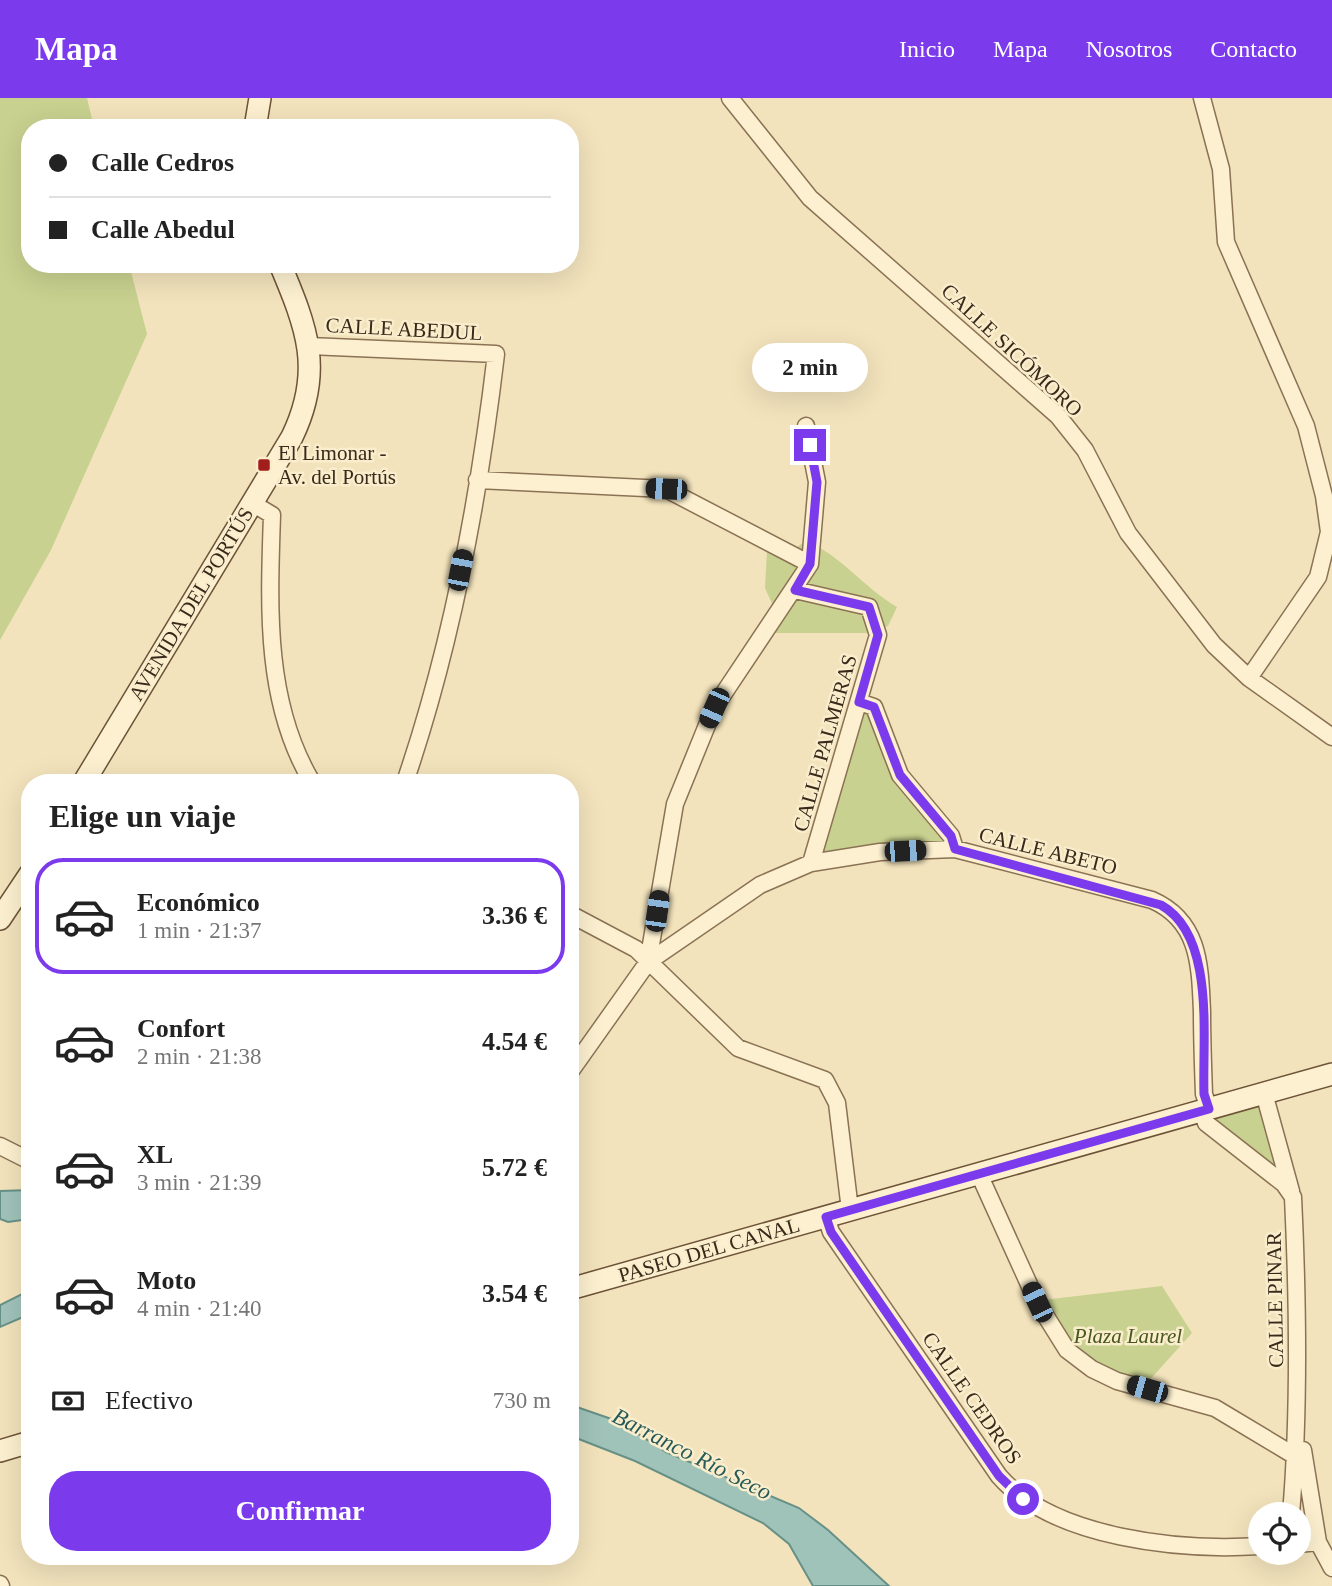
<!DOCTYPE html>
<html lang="es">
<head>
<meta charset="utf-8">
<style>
	:root { --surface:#fff; --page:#f6f6f6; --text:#222; --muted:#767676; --line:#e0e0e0; --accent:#7c3aed }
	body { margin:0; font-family:"Times New Roman",serif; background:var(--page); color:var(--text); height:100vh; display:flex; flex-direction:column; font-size:26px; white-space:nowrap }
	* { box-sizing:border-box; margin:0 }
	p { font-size:23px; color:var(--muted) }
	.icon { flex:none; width:38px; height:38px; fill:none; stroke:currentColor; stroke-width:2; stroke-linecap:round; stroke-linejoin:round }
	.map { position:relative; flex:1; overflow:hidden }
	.sheet { position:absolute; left:21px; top:676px; width:558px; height:791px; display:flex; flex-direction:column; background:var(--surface); border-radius:28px; box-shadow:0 7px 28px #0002 }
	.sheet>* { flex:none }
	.hud { position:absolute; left:21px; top:21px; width:558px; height:154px; border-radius:28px; box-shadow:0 7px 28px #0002; display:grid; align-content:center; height:154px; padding:0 28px; background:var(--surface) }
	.buttons { position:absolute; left:1248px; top:1404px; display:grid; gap:14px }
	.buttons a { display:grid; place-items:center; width:63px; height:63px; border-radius:50%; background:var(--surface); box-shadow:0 7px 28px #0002; font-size:35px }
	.end { position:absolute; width:32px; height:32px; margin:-16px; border:9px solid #7c3aed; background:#fff; box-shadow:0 0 0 4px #fff }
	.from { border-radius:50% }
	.bubble { position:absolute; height:49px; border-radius:24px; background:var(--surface); box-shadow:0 7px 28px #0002; font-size:23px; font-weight:700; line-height:49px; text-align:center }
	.car { position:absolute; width:21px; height:42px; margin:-21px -10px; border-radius:9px; box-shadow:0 0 5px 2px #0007; background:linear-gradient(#222 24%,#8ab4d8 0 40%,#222 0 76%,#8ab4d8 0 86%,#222 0) }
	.hud b { display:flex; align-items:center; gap:24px; height:66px; font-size:26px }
	.hud b+b { border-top:2px solid var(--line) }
	.hud i { width:18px; height:18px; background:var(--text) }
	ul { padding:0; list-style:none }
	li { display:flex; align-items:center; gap:21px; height:116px; margin:0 14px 10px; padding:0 14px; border:4px solid transparent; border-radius:28px }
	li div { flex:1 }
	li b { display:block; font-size:26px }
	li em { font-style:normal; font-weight:700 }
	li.active { border-color:var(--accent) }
	li>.icon { width:63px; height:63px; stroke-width:1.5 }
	h2 { padding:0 28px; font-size:32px; line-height:84px }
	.pay { display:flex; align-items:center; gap:18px; height:77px; padding:0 28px; font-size:26px }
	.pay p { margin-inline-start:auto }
	.cta { display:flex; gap:14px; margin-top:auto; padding:14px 28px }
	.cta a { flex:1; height:80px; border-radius:28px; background:var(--accent); color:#fff; font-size:28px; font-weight:700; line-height:80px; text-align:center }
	header { display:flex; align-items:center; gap:42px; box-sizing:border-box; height:98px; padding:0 35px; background:var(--accent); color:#fff }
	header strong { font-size:33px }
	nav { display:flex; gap:38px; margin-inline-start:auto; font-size:24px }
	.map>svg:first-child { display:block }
	.green { fill:#c8d18f }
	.water { fill:#a0c3b9; stroke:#679187; stroke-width:2 }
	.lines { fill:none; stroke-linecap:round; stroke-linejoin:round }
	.street-casing { stroke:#8b7254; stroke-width:19 }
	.secondary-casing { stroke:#6d5337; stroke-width:24 }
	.street { stroke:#fcf0d0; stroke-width:16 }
	.secondary { stroke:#fcf0d0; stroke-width:21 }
	.route { stroke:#7c3aed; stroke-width:9 }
	.poi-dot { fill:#a11e1d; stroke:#f9edcc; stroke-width:2.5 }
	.labels { text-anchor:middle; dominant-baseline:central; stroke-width:5; stroke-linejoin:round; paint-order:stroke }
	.street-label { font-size:21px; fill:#39291a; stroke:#f9edcc }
	.poi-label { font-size:21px; fill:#39291a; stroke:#f9edcc; text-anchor:start }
	.park-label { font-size:21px; font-style:italic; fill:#48571e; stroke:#f9edcc }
	.water-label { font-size:23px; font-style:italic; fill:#285a58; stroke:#f9edcc }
</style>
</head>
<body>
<header>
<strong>Mapa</strong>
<nav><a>Inicio</a><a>Mapa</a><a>Nosotros</a><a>Contacto</a></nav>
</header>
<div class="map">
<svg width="1332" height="1488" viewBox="0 0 1332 1488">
	<rect width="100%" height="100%" fill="#f2e3bc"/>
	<path class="green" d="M0,0h87l7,30h-64v136h99l18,70 -96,216 -51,90z
		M806,443c35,14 58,47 91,66l-9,19 -20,7h-95l1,-25 -9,-20 2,-37 30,-4z
		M859,604l15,5 12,35 69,107 -144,14z
		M1264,995l29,104 -91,-86z
		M1162,1188l30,47 -46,51 -67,-24 -36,-60z"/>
	<path class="water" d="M30,1092v29l-22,3 -8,-3v-28z
		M30,1192v24l-30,13v-22z
		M571,1307l49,17 46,30 133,56 29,22 61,56h-76l-24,-42 -26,-21 -128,-62 -64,-25z"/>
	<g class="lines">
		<g class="street-casing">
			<path id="street" d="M730,0l80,100 248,218 27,34 43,83 86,112 35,33 83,59
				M1202,0l19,71 5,73 80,184 18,70 5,36 -11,45 -69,101
				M309,248l187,8c-17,144 -44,291 -91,428
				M806,328l11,56 -7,82
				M477,382l189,9 144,75 -96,144 -39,96 -27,158 -78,110
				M252,405l20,12c-3,90 -8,187 40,267
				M795,492l74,17 9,28 -67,228
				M859,604l15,5 26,68 51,61 4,13
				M570,816l66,35 102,99 87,32 12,23 13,107
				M648,864l112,-77 51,-22 69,-11 75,-3 197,51c48,21 48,66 50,112 0,27 1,55 2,82l5,15
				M1264,995l27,98
				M1202,1013l4,12 78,61 9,13c5,105 7,211 -2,317
				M0,1048l30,15
				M979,1076l58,128 30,48 25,19 25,12 98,27 75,45h6
				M826,1119l5,15 168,244c55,63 182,75 261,70
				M1303,1352l15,92 14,26
				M1298,1446l20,-2
				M0,1486l1,2"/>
		</g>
		<g class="secondary-casing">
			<path id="secondary" d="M255,30l5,-30
				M84,684l208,-345c32,-66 15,-109 -12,-173
				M0,821l30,-45
				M570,1191l762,-215
				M0,1353l30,-9"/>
		</g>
		<use href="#street" class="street"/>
		<use href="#secondary" class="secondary"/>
	</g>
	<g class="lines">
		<path class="route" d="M810,347l7,37 -7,82 -15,26 74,17 9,28 -19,67 15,5 26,68 51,61 4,13 206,56c55,31 41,133 43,189l5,15 -383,108 5,15 168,244 24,23"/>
	</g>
	<rect class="poi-dot" x="257" y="360" width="14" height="14" rx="3.5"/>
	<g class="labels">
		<g class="street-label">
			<text transform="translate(404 231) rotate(3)">CALLE ABEDUL</text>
			<text transform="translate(1012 252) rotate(43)">CALLE SICÓMORO</text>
			<text transform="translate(191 506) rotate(-59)">AVENIDA DEL PORTÚS</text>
			<text transform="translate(825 645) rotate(-74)">CALLE PALMERAS</text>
			<text transform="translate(1048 753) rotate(14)">CALLE ABETO</text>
			<text transform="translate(709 1152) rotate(-16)">PASEO DEL CANAL</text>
			<text transform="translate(1275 1202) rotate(-91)">CALLE PINAR</text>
			<text transform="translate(972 1300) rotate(55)">CALLE CEDROS</text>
		</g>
		<g class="poi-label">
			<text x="278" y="355">El Limonar -<tspan x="278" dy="24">Av. del Portús</tspan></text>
		</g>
		<g class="park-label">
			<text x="1128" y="1238">Plaza Laurel</text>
		</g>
		<g class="water-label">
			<text transform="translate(692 1356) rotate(27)">Barranco Río Seco</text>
		</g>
	</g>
</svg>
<div class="buttons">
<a><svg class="icon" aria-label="locate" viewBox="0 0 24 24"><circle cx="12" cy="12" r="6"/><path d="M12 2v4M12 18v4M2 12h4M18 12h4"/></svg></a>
</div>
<i class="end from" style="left:1023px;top:1401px"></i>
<i class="end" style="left:810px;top:347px"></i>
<div class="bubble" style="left:752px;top:245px;width:116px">2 min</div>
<i class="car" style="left:666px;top:391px;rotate:272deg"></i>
<i class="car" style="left:460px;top:472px;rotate:11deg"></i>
<i class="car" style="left:714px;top:610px;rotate:204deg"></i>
<i class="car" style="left:905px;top:753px;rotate:87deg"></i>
<i class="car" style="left:657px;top:813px;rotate:8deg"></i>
<i class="car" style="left:1037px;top:1204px;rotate:335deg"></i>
<i class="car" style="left:1147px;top:1291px;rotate:286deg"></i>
<div class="hud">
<b><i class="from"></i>Calle Cedros</b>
<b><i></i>Calle Abedul</b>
</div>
<section class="sheet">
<h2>Elige un viaje</h2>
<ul>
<li class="active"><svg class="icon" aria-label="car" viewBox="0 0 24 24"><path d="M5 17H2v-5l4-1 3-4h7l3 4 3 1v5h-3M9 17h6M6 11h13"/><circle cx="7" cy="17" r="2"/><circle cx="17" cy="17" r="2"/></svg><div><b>Económico</b><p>1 min · 21:37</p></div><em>3.36 €</em></li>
<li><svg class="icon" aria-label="car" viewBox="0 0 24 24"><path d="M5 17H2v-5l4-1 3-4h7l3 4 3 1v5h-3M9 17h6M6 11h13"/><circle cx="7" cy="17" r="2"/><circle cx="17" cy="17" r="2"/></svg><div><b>Confort</b><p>2 min · 21:38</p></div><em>4.54 €</em></li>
<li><svg class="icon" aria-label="car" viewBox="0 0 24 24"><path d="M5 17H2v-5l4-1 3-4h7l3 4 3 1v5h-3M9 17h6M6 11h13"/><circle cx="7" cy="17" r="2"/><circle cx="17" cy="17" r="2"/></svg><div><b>XL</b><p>3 min · 21:39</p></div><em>5.72 €</em></li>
<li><svg class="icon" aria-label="car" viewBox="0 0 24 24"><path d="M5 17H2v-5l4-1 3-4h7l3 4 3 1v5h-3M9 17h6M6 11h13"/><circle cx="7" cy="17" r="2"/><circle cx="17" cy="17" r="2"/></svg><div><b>Moto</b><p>4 min · 21:40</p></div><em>3.54 €</em></li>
</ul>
<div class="pay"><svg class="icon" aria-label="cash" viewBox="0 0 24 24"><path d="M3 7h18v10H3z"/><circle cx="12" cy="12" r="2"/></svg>Efectivo<p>730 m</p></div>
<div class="cta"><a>Confirmar</a></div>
</section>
</div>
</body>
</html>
